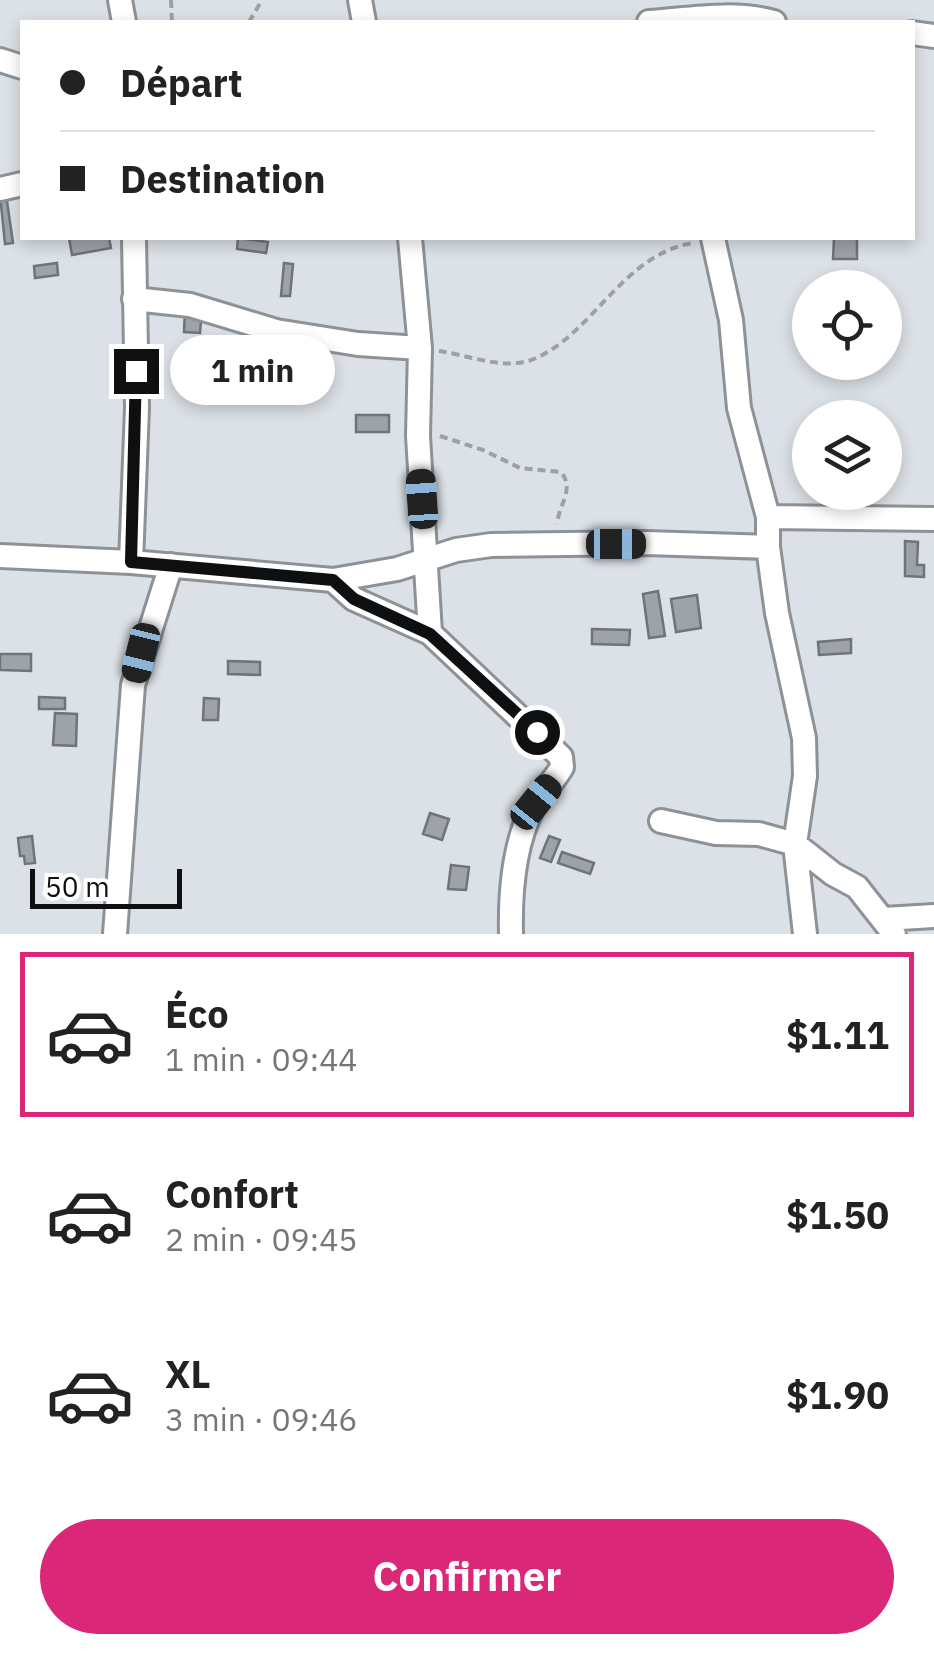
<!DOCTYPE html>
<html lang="fr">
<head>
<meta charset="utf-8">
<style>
	:root { --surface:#fff; --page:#f2f2f2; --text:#222; --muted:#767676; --line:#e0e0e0; --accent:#db2777 }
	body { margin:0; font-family:"IBM Plex Sans",sans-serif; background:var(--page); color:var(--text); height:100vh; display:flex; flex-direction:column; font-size:38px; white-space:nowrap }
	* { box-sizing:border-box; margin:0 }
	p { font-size:32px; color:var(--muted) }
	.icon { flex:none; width:55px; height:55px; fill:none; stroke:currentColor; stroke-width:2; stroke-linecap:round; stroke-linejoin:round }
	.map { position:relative; height:934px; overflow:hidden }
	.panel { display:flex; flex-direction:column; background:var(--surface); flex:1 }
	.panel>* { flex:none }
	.banner { position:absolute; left:20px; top:20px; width:895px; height:220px; border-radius:0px; box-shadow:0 5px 15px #0003; display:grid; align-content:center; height:220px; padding:0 40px; background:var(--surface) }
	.tools { position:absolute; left:792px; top:270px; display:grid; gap:20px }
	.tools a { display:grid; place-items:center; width:110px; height:110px; border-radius:50%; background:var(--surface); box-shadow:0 5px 15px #0003; font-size:50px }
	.scale { position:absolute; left:30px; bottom:25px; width:152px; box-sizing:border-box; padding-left:10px; border:5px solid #0d0f10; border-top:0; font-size:28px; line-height:35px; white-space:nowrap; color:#0d0f10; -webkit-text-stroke:8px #fff; paint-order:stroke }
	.end { position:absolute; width:45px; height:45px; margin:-22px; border:12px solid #0d0f10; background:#fff; box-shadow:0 0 0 5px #fff }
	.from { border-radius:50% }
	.bubble { position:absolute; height:70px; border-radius:35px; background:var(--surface); box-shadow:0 5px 15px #0003; font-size:32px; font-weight:700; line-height:70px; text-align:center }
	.car { position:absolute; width:30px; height:60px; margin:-30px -15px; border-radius:12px; box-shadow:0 0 8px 2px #0007; background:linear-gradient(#222 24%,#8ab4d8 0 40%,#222 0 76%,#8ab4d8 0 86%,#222 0) }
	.banner b { display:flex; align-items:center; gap:35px; height:95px; font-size:38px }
	.banner b+b { border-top:2px solid var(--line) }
	.banner i { width:25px; height:25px; background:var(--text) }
	ul { padding:18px 0 0; list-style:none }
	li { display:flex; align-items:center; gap:30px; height:165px; margin:0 20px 15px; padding:0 20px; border:5px solid transparent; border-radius:0px }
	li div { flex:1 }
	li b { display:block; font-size:38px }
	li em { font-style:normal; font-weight:700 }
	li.active { border-color:var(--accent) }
	li>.icon { width:90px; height:90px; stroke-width:1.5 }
	.action { display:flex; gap:20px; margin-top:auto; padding:20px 40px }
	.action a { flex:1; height:115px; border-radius:60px; background:var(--accent); color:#fff; font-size:40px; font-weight:700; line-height:115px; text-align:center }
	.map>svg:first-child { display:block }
	.building { fill:#9da3a8; stroke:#6f7478; stroke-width:2.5 }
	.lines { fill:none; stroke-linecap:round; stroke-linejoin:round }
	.minor-casing { stroke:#8d9297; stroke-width:28 }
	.path { stroke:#9ca1a5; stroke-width:4; stroke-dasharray:8 5; stroke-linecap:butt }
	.minor { stroke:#fff; stroke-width:22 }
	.route { stroke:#0d0f10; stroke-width:12 }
</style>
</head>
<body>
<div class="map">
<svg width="934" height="934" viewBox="0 0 934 934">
	<rect width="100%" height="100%" fill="#dbe1e6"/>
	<path class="building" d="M6,194l7,49 -8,1 -5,-49z
		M69,238h40l2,10 -39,7z
		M238,238l30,4 -2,11 -29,-4z
		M834,238l23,1v20h-24z
		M57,263l1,12 -23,3 -1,-12z
		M284,263l9,1 -3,32h-9z
		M185,308l17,1 -2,24 -16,-1z
		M234,378l33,1 -1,21 -32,-1z
		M356,415h33v17h-33z
		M905,541l13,1 -1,23h7v12l-19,-1z
		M658,591l7,45 -16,2 -6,-44z
		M697,595l4,33 -25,4 -5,-33z
		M592,629l38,1 -1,15 -37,-1z
		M851,639v14l-32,2 -1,-13z
		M0,654h31v17l-31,-1z
		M228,661l32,1v13l-32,-1z
		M39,697l26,1v11h-26z
		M204,698l15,1 -1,21h-15z
		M55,713l22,1 -1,32 -23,-1z
		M430,813l19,6 -7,21 -19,-6z
		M32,836l3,27 -10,1 -1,-8h-4l-2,-18z
		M549,836l11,4 -9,22 -11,-4z
		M562,852l32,11 -4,11 -32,-11z
		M451,865l18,2 -3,23 -18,-1z"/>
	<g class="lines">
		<g class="minor-casing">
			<path id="minor" d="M120,0l4,22
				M360,0l4,22
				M649,22c42,-3 84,-11 125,0
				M912,33l22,3
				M0,60l22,7
				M0,189l22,-5
				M410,238l10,110 -2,88 12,197
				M713,238l18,82 8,88 29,109v30l9,66 27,125 1,38 -10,68 10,90
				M134,299l56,6 86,26 82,13 62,4
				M768,517l166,2
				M0,556l131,6 202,18 64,-11 59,-19 35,-5 155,-2 122,4
				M131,562l6,-154 -3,-170
				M333,580l21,19 76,34 131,124 1,10c-8,14 -21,26 -29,40 -19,37 -23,86 -22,127
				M661,821l55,12 43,1 36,10 38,30 24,13 37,47
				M884,919l50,-3
				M115,934l18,-249 38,-120"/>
		</g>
		<path class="path" d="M171,0l1,22
			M249,22l13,-22
			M439,351c28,4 64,19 92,9 60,-22 91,-106 162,-117
			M440,436l43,14 37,18 41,4c14,17 -2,32 -4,52"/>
		<use href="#minor" class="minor"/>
	</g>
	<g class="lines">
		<path class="route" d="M136,371l-5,191 202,18 21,19 76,35 107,98"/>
	</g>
</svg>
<div class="tools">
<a><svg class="icon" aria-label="locate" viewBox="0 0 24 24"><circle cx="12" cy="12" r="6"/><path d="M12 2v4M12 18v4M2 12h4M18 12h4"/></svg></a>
<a><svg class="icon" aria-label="layers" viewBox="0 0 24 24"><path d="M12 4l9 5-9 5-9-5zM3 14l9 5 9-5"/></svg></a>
</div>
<div class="scale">50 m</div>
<i class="end from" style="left:537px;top:732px"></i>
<i class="end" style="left:136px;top:371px"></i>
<div class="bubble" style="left:170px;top:335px;width:165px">1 min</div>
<i class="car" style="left:422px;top:499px;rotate:356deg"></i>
<i class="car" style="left:616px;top:544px;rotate:90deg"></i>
<i class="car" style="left:141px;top:653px;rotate:194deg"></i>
<i class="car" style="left:536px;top:802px;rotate:39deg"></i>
<div class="banner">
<b><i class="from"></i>Départ</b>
<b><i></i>Destination</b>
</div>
</div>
<section class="panel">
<ul>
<li class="active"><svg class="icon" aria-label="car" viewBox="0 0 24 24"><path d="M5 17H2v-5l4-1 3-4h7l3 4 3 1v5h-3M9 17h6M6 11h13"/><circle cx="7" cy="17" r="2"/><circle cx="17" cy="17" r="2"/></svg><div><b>Éco</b><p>1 min · 09:44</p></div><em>$1.11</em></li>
<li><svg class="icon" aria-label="car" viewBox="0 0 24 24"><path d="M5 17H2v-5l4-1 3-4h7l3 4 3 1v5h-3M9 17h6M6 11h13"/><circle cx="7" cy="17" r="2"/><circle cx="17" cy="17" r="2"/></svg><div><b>Confort</b><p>2 min · 09:45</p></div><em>$1.50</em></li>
<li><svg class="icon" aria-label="car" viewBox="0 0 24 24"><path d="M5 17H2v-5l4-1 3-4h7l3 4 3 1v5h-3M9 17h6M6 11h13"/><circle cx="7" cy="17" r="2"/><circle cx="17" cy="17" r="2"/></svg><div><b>XL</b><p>3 min · 09:46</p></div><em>$1.90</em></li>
</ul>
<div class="action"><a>Confirmer</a></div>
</section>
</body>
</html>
